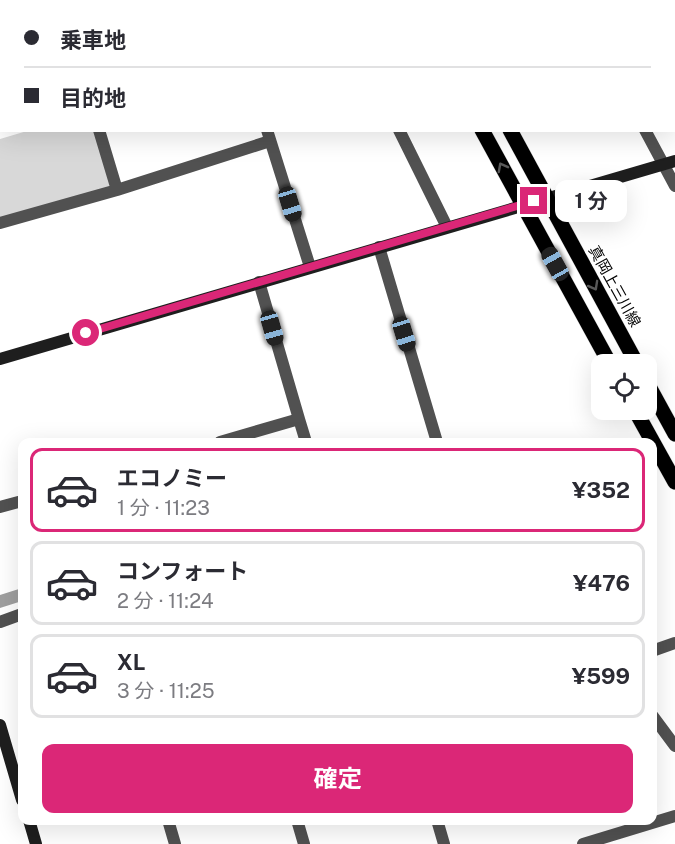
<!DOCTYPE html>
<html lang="ja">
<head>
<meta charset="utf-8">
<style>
	:root { --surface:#fff; --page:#f7f7f7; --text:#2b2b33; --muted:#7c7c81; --line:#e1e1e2; --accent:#db2777 }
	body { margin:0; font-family:"Public Sans","Noto Sans JP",sans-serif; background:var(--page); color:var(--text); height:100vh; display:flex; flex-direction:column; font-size:22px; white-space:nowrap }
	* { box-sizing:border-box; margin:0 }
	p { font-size:20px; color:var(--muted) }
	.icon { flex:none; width:33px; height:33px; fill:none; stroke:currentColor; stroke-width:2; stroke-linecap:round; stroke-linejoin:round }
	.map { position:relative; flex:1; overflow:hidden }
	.drawer { position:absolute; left:18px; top:438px; width:639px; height:387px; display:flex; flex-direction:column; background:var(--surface); border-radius:12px; box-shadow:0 6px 24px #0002 }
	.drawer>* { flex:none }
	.guide { position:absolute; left:0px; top:0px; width:675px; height:132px; box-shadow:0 6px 24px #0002; display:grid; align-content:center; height:132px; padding:0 24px; background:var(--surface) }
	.fabs { position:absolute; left:591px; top:354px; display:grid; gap:12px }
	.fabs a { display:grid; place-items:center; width:66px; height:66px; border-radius:12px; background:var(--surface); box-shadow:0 6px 24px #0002; font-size:30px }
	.end { position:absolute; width:27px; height:27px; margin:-14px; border:8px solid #db2777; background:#fff; box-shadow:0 0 0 3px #fff }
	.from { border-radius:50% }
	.bubble { position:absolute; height:42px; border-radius:12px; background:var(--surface); box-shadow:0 6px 24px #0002; font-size:20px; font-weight:700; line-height:42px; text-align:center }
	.car { position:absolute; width:18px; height:36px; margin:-18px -9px; border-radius:8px; box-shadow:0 0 4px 2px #0007; background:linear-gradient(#222 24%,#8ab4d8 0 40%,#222 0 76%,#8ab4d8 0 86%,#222 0) }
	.guide b { display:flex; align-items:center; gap:21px; height:57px; font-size:22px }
	.guide b+b { border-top:2px solid var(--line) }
	.guide i { width:15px; height:15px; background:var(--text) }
	ul { padding:10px 0 0; list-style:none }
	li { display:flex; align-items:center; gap:18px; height:84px; margin:0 12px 9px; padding:0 12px; border:3px solid var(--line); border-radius:12px }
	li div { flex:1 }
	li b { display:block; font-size:22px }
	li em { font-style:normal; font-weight:700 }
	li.selected { border-color:var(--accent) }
	li>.icon { width:54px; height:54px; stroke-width:1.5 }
	.button { display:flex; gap:12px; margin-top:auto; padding:12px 24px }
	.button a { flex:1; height:69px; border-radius:12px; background:var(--accent); color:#fff; font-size:24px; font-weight:700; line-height:69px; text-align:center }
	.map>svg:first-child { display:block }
	.green { fill:#d8d8d8 }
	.water { fill:#9f9f9f }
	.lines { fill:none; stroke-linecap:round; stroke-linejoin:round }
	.primary-casing { stroke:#dbdbdb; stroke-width:16 }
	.street { stroke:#515151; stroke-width:12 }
	.secondary { stroke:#1e1e1e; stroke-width:12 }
	.primary { stroke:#000; stroke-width:15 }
	.oneway { stroke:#595959 }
	.route { stroke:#db2777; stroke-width:8 }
	.labels { text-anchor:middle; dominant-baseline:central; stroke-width:6; stroke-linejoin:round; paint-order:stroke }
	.street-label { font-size:15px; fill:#000; stroke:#fff }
</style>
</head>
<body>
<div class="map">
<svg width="675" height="844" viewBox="0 0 675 844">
	<rect width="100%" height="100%" fill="#fff"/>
	<path class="green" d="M27,131h72l18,59 -117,33v-84z"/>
	<path class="water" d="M22,588v13l-22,7v-13z"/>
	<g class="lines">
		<g class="primary-casing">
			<path id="primary" d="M413,0v2
				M439,0l1,2
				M482,130l128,234
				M510,130l127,234
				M646,381l29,53
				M635,410l40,72"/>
		</g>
		<path class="street" d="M60,0v2
			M224,0l1,2
			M574,0l1,2
			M26,2l5,-2
			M0,10h2
			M674,37h1
			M99,130l18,60
			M267,130l43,137
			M399,130l48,97
			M645,130l30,56
			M0,223l117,-33 153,-49
			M379,247l58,195
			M259,282l40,137
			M220,442l79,-23 7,23
			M0,507l22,-6
			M0,622l22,-8
			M652,651l23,-8
			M652,715l23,31
			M168,820l7,24
			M297,820l7,24
			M437,820l7,24
			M583,844l92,-28"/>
		<path class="secondary" d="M0,359l675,-198
			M0,725l22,75
			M29,820l7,24"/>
		<use href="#primary" class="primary"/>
	</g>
	<defs><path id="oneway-chevron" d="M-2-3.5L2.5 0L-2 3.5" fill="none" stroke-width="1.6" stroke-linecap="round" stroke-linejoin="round" transform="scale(1.5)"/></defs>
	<g class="oneway">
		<use href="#oneway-chevron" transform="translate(502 167) rotate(-118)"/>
		<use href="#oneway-chevron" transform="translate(594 286) rotate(61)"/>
	</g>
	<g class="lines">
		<path class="route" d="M86,333l448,-132"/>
	</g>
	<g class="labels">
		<g class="street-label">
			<text transform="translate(615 286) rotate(61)">真岡上三川線</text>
		</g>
	</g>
</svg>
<div class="fabs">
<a><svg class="icon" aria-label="locate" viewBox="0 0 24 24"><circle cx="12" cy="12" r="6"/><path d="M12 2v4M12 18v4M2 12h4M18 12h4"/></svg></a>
</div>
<i class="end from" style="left:86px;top:333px"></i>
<i class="end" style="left:534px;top:201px"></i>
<div class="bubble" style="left:555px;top:180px;width:72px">1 分</div>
<i class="car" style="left:290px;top:204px;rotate:163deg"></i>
<i class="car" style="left:555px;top:264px;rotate:331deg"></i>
<i class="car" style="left:272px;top:328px;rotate:164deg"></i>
<i class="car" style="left:404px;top:334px;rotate:163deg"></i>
<div class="guide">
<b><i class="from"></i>乗車地</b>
<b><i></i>目的地</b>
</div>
<section class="drawer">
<ul>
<li class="selected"><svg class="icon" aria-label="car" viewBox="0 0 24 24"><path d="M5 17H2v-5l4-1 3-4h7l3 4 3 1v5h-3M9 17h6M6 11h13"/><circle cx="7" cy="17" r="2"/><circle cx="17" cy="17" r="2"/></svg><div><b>エコノミー</b><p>1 分 · 11:23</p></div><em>¥352</em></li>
<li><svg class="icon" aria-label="car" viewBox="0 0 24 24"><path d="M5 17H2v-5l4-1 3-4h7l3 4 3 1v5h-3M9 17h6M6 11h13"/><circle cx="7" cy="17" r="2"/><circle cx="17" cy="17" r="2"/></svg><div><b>コンフォート</b><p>2 分 · 11:24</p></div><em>¥476</em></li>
<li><svg class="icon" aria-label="car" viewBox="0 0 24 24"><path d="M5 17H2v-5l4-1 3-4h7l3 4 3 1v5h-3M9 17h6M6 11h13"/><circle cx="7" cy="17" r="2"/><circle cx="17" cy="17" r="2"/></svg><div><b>XL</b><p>3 分 · 11:25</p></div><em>¥599</em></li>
</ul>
<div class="button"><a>確定</a></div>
</section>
</div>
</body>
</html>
